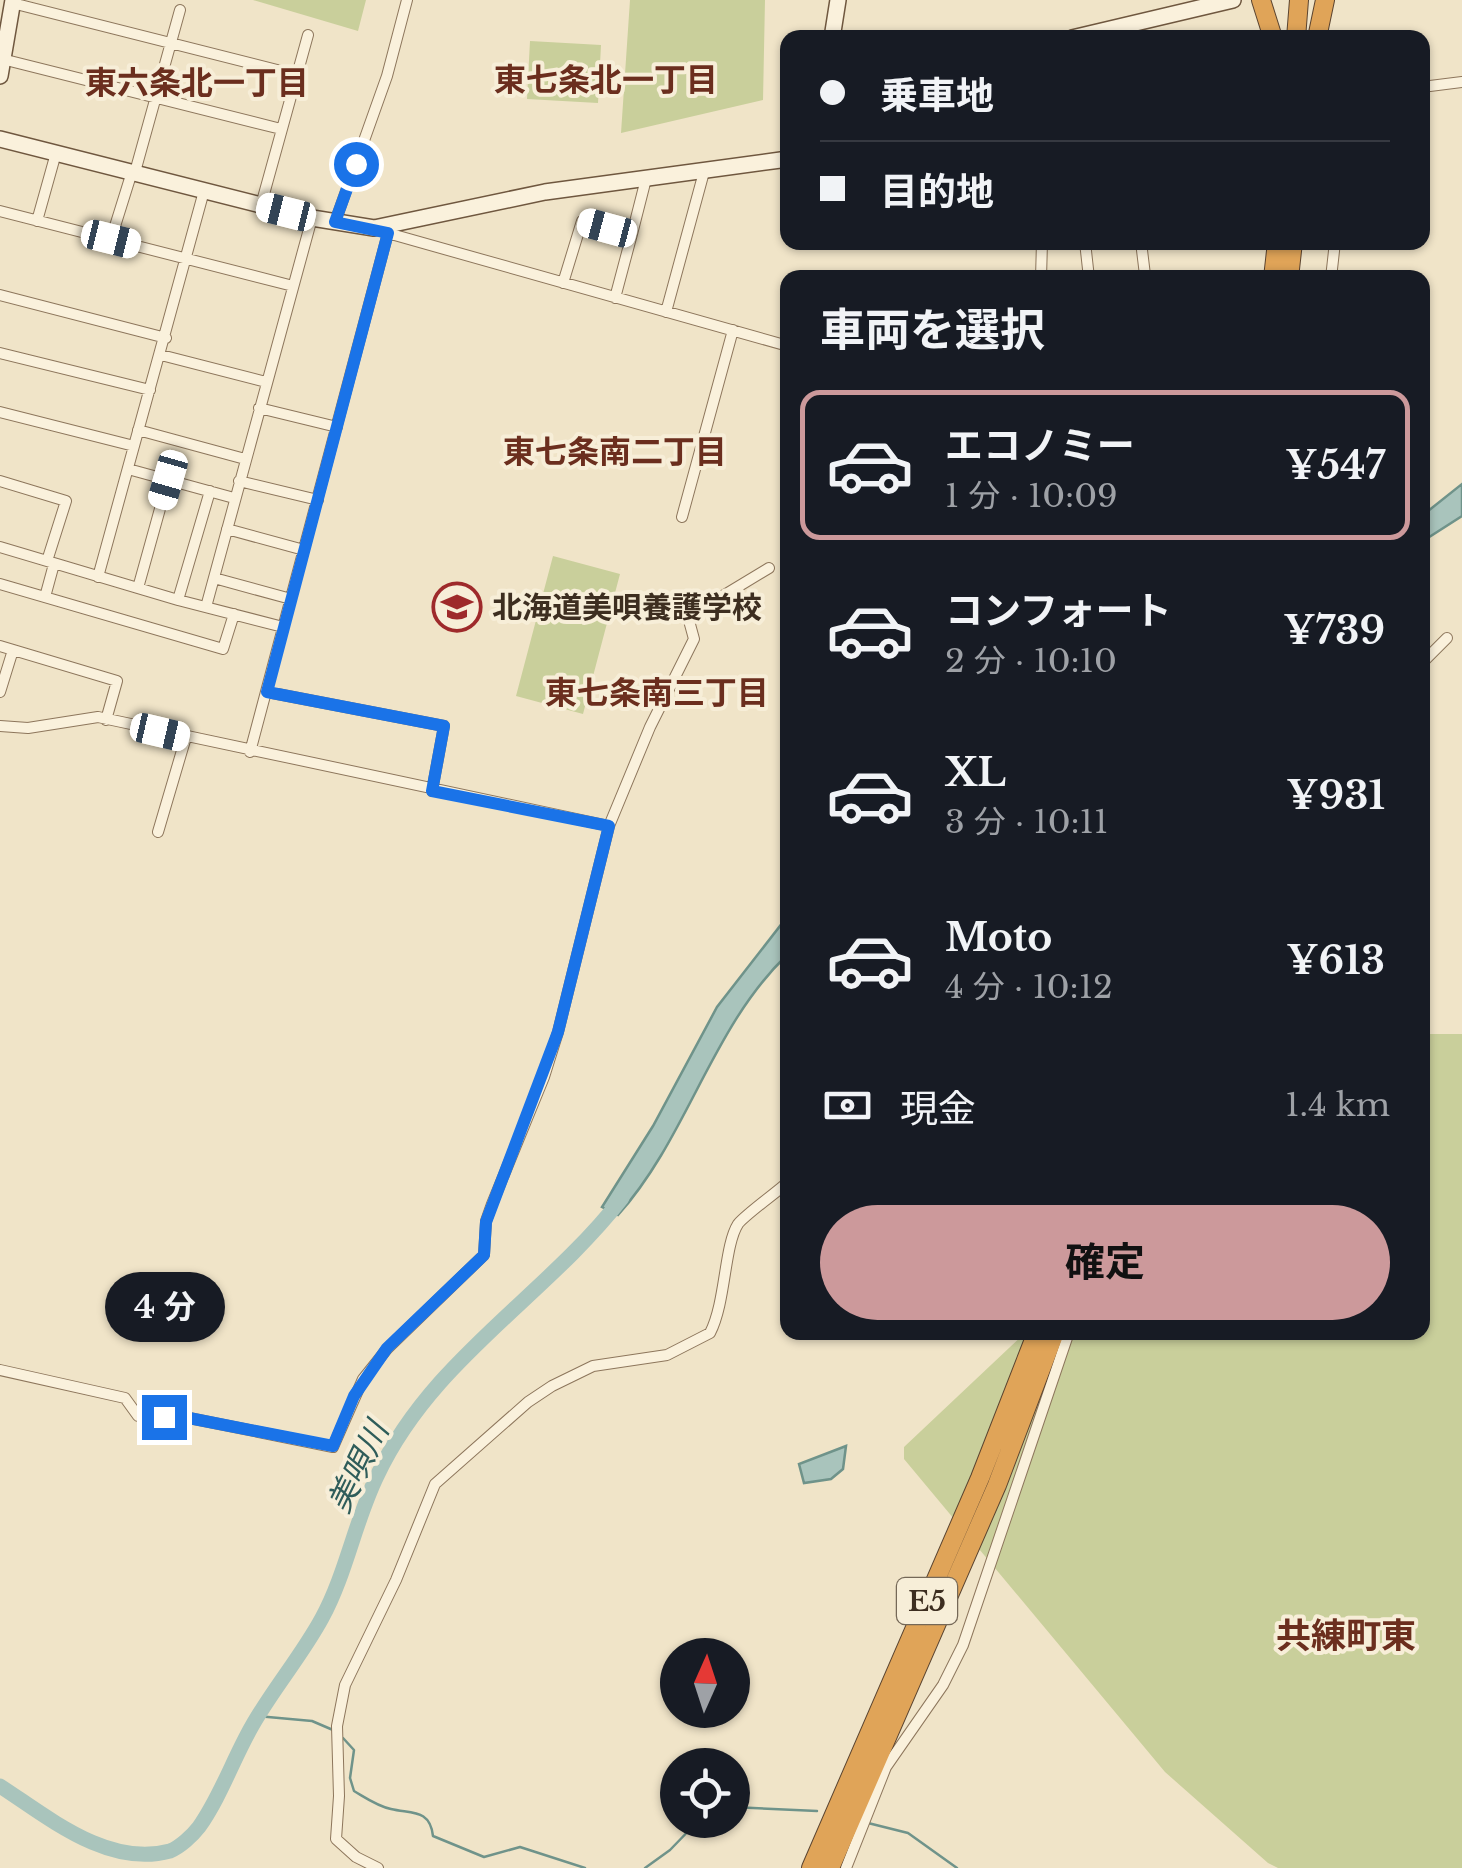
<!DOCTYPE html>
<html lang="ja">
<head>
<meta charset="utf-8">
<style>
	:root { --surface:#171b24; --page:#242831; --text:#f1f3f6; --muted:#9ea1a6; --line:#363941; --accent:#cc999b }
	body { margin:0; font-family:"Libre Baskerville","Noto Sans JP",serif; background:var(--page); color:var(--text); height:100vh; display:flex; flex-direction:column; font-size:38px; white-space:nowrap }
	* { box-sizing:border-box; margin:0 }
	p { font-size:32px; color:var(--muted) }
	.icon { flex:none; width:55px; height:55px; fill:none; stroke:currentColor; stroke-width:2; stroke-linecap:round; stroke-linejoin:round }
	.map { position:relative; flex:1; overflow:hidden }
	.details { position:absolute; left:780px; top:270px; width:650px; height:1070px; display:flex; flex-direction:column; background:var(--surface); border-radius:20px; box-shadow:0 2px 8px #0004 }
	.details>* { flex:none }
	.top-card { position:absolute; left:780px; top:30px; width:650px; height:220px; border-radius:20px; box-shadow:0 2px 8px #0004; display:grid; align-content:center; height:220px; padding:0 40px; background:var(--surface) }
	.needle { width:65px; rotate:3deg }
	.tools { position:absolute; left:660px; top:1638px; display:grid; gap:20px }
	.tools a { display:grid; place-items:center; width:90px; height:90px; border-radius:50%; background:var(--surface); box-shadow:0 2px 8px #0004; font-size:50px }
	.end { position:absolute; width:45px; height:45px; margin:-22px; border:12px solid #1a73e8; background:#fff; box-shadow:0 0 0 5px #fff }
	.from { border-radius:50% }
	.bubble { position:absolute; height:70px; border-radius:35px; background:var(--surface); box-shadow:0 2px 8px #0004; font-size:32px; font-weight:700; line-height:70px; text-align:center }
	.car { position:absolute; width:30px; height:60px; margin:-30px -15px; border-radius:12px; box-shadow:0 0 8px 2px #0007; background:linear-gradient(#fff 24%,#345 0 40%,#fff 0 76%,#345 0 86%,#fff 0) }
	.top-card b { display:flex; align-items:center; gap:35px; height:95px; font-size:38px }
	.top-card b+b { border-top:2px solid var(--line) }
	.top-card i { width:25px; height:25px; background:var(--text) }
	ul { padding:0; list-style:none }
	li { display:flex; align-items:center; gap:30px; height:150px; margin:0 20px 15px; padding:0 20px; border:5px solid transparent; border-radius:20px }
	li div { flex:1 }
	li b { display:block; font-size:38px }
	li em { font-style:normal; font-weight:700 }
	li.on { border-color:var(--accent) }
	li>.icon { width:90px; height:90px; stroke-width:1.5 }
	h2 { padding:0 40px; font-size:45px; line-height:120px }
	.pay { display:flex; align-items:center; gap:25px; height:110px; padding:0 40px; font-size:38px }
	.pay p { margin-inline-start:auto }
	.cta { display:flex; gap:20px; margin-top:auto; padding:20px 40px }
	.cta a { flex:1; height:115px; border-radius:60px; background:var(--accent); color:#111; font-size:40px; font-weight:700; line-height:115px; text-align:center }
	.map>svg:first-child { display:block }
	.green { fill:#c9cf9b }
	.water { fill:#a9c4bc; stroke:#6f938a; stroke-width:2.5 }
	.lines { fill:none; stroke-linecap:round; stroke-linejoin:round }
	.stream { stroke:#6f938a; stroke-width:2.5 }
	.river { stroke:#a9c4bc; stroke-width:15 }
	.street-casing { stroke:#8d765c; stroke-width:12 }
	.secondary-casing { stroke:#6f573f; stroke-width:18 }
	.highway-casing { stroke:#5b4430; stroke-width:20 }
	.street { stroke:#faf1dc; stroke-width:10 }
	.secondary { stroke:#faf1dc; stroke-width:15 }
	.highway { stroke:#e0a458; stroke-width:18 }
	.route { stroke:#1a73e8; stroke-width:12 }
	.labels { text-anchor:middle; dominant-baseline:central; stroke-width:8; stroke-linejoin:round; paint-order:stroke }
	.shield { fill:#f7eed8; stroke:#756857; stroke-width:2.5 }
	.shield-label { font-size:28px; font-weight:bold; fill:#3d2e20 }
	.poi-label { font-size:30px; font-weight:bold; fill:#3d2e20; stroke:#f7eed8; text-anchor:start }
	.neighbourhood-label { font-size:32px; font-weight:bold; fill:#6b2e1e; stroke:#f7eed8 }
	.water-label { font-size:32px; font-style:italic; fill:#2f5d5a; stroke:#f7eed8 }
	.quarter-label { font-size:35px; font-weight:bold; fill:#6b2e1e; stroke:#f7eed8 }
</style>
</head>
<body>
<div class="map">
<svg width="1462" height="1868" viewBox="0 0 1462 1868">
	<rect width="100%" height="100%" fill="#f0e4c8"/>
	<path class="green" d="M253,0h113l-8,31z
		M630,0h135l-2,100 -142,33z
		M530,41l71,4 -3,58 -71,-4z
		M553,556l67,18 -37,140 -67,-18z
		M1423,1034h39v834h-184l-10,-5 -103,-91 -261,-313v-12l121,-114 397,-1z"/>
	<path class="water" d="M1462,484v32l-39,25v-26z
		M787,917v38c-76,73 -99,182 -169,260l-16,-8 51,-81 64,-119z
		M846,1446l-3,23 -12,10 -27,4 -5,-19z"/>
	<g class="lines">
		<path class="stream" d="M257,1716l55,5 21,9
			M343,1738l11,12 -4,28 4,13c12,7 23,15 37,18 21,5 39,0 42,27l51,21 36,-10 65,21
			M732,1807l85,4
			M868,1823l40,10 49,35
			M645,1868l25,-18 29,-30"/>
		<path class="river" d="M0,1786c48,31 108,82 170,65 10,-4 22,-15 29,-24 22,-31 34,-68 53,-101 21,-37 50,-71 70,-108 24,-44 33,-97 55,-142 54,-116 168,-179 245,-278"/>
		<g class="street-casing">
			<path id="street" d="M12,3l285,72
				M2,59l279,70
				M1422,87l40,-5
				M261,205l47,-170
				M0,211l293,75
				M37,221l19,-68
				M335,222l52,-146 20,-76
				M384,232l404,114
				M632,234l14,-55
				M111,239l20,-64 4,-3 45,-162
				M1085,242l4,36
				M1041,278l1,-36
				M1125,278l20,-3 -4,-33
				M1331,278l4,-36
				M563,283l19,-62 50,13 -17,64
				M0,295l166,43
				M666,312l38,-140
				M0,353l150,37
				M161,355l105,27
				M259,408l78,19
				M0,412l134,34
				M138,430l107,29
				M128,469l106,29
				M0,481l66,20 -19,60
				M239,481l79,19
				M682,517l51,-187
				M227,529l77,21
				M0,547l178,53 105,27
				M98,577l106,-386
				M214,578l77,21
				M0,584l223,65 11,-35
				M138,588l30,-108
				M45,597l9,-33
				M178,600l32,-109
				M206,607l106,-389
				M0,646l117,35 -11,39
				M1422,663l25,-25
				M0,692l13,-42
				M267,692l177,34 -12,65
				M0,726l28,2 70,-11 511,109
				M250,752l138,-519
				M158,832l28,-95
				M0,1370l125,28 13,18 51,2 144,29 30,-68 24,-30 97,-94 2,-34 6,-17 52,-127 14,-45 51,-206 41,-99 44,-88 -6,-22 81,-49
				M378,1868l-22,-11 -20,-18 3,-43 -2,-70 8,-41 51,-105 39,-96 93,-82 24,-16 41,-20 74,-11 43,-22c16,-31 14,-87 28,-109 8,-10 38,-31 50,-42
				M846,1868l40,-101 57,-82 20,-40 106,-313"/>
		</g>
		<g class="secondary-casing">
			<path id="secondary" d="M832,38l6,-38
				M1072,38l161,-38
				M0,76l13,-76
				M0,139l312,79 62,10 171,-36 243,-33"/>
		</g>
		<g class="highway-casing">
			<path id="highway" d="M1261,0l12,38
				M1296,38l3,-38
				M1317,38l8,-38
				M1273,278l4,-36
				M1289,278l4,-36
				M811,1868l169,-390 57,-146
				M830,1868l167,-383 58,-153"/>
		</g>
		<use href="#street" class="street"/>
		<use href="#secondary" class="secondary"/>
		<use href="#highway" class="highway"/>
	</g>
	<g class="lines">
		<path class="route" d="M164,1417l25,1 144,28 21,-50 33,-48 97,-93 2,-33 72,-190 51,-206 -177,-35 12,-65 -177,-34 121,-459 -53,-11 21,-58"/>
	</g>
	<defs>
		<g id="school-ring" transform="scale(2.5)"><circle r="9.5" fill="#f7eed8" stroke="#9e2a2b" stroke-width="1.5"/><path d="M0-5L7-2L0 1L-7-2ZM-4 1L0 2.5L4 1V4Q0 6-4 4Z" fill="#9e2a2b"/></g>
	</defs>
	<g fill-rule="evenodd">
		<use href="#school-ring" x="457" y="607"/>
	</g>
	<g class="labels">
		<rect class="shield" x="897" y="1578" width="60" height="46" rx="8"/>
		<g class="shield-label">
			<text x="927" y="1601">E5</text>
		</g>
		<g class="poi-label">
			<text x="492" y="607">北海道美唄養護学校</text>
		</g>
		<g class="neighbourhood-label">
			<text x="606" y="80">東七条北一丁目</text>
			<text x="197" y="83">東六条北一丁目</text>
			<text x="615" y="452">東七条南二丁目</text>
			<text x="657" y="693">東七条南三丁目</text>
		</g>
		<g class="water-label">
			<text transform="translate(358 1467) rotate(-64)">美唄川</text>
		</g>
		<g class="quarter-label">
			<text x="1346" y="1635">共練町東</text>
		</g>
	</g>
</svg>
<div class="tools">
<a><svg class="needle" viewBox="-14 -14 28 28"><path d="M0-13l5 13h-10z" fill="#e53935"/><path d="M0 13l5-13h-10z" fill="#9ea1a6"/></svg></a>
<a><svg class="icon" aria-label="locate" viewBox="0 0 24 24"><circle cx="12" cy="12" r="6"/><path d="M12 2v4M12 18v4M2 12h4M18 12h4"/></svg></a>
</div>
<i class="end from" style="left:356px;top:164px"></i>
<i class="end" style="left:164px;top:1417px"></i>
<div class="bubble" style="left:105px;top:1272px;width:120px">4 分</div>
<i class="car" style="left:286px;top:212px;rotate:284deg"></i>
<i class="car" style="left:607px;top:228px;rotate:285deg"></i>
<i class="car" style="left:111px;top:239px;rotate:104deg"></i>
<i class="car" style="left:168px;top:480px;rotate:196deg"></i>
<i class="car" style="left:160px;top:732px;rotate:103deg"></i>
<div class="top-card">
<b><i class="from"></i>乗車地</b>
<b><i></i>目的地</b>
</div>
<section class="details">
<h2>車両を選択</h2>
<ul>
<li class="on"><svg class="icon" aria-label="car" viewBox="0 0 24 24"><path d="M5 17H2v-5l4-1 3-4h7l3 4 3 1v5h-3M9 17h6M6 11h13"/><circle cx="7" cy="17" r="2"/><circle cx="17" cy="17" r="2"/></svg><div><b>エコノミー</b><p>1 分 · 10:09</p></div><em>¥547</em></li>
<li><svg class="icon" aria-label="car" viewBox="0 0 24 24"><path d="M5 17H2v-5l4-1 3-4h7l3 4 3 1v5h-3M9 17h6M6 11h13"/><circle cx="7" cy="17" r="2"/><circle cx="17" cy="17" r="2"/></svg><div><b>コンフォート</b><p>2 分 · 10:10</p></div><em>¥739</em></li>
<li><svg class="icon" aria-label="car" viewBox="0 0 24 24"><path d="M5 17H2v-5l4-1 3-4h7l3 4 3 1v5h-3M9 17h6M6 11h13"/><circle cx="7" cy="17" r="2"/><circle cx="17" cy="17" r="2"/></svg><div><b>XL</b><p>3 分 · 10:11</p></div><em>¥931</em></li>
<li><svg class="icon" aria-label="car" viewBox="0 0 24 24"><path d="M5 17H2v-5l4-1 3-4h7l3 4 3 1v5h-3M9 17h6M6 11h13"/><circle cx="7" cy="17" r="2"/><circle cx="17" cy="17" r="2"/></svg><div><b>Moto</b><p>4 分 · 10:12</p></div><em>¥613</em></li>
</ul>
<div class="pay"><svg class="icon" aria-label="cash" viewBox="0 0 24 24"><path d="M3 7h18v10H3z"/><circle cx="12" cy="12" r="2"/></svg>現金<p>1.4 km</p></div>
<div class="cta"><a>確定</a></div>
</section>
</div>
</body>
</html>
